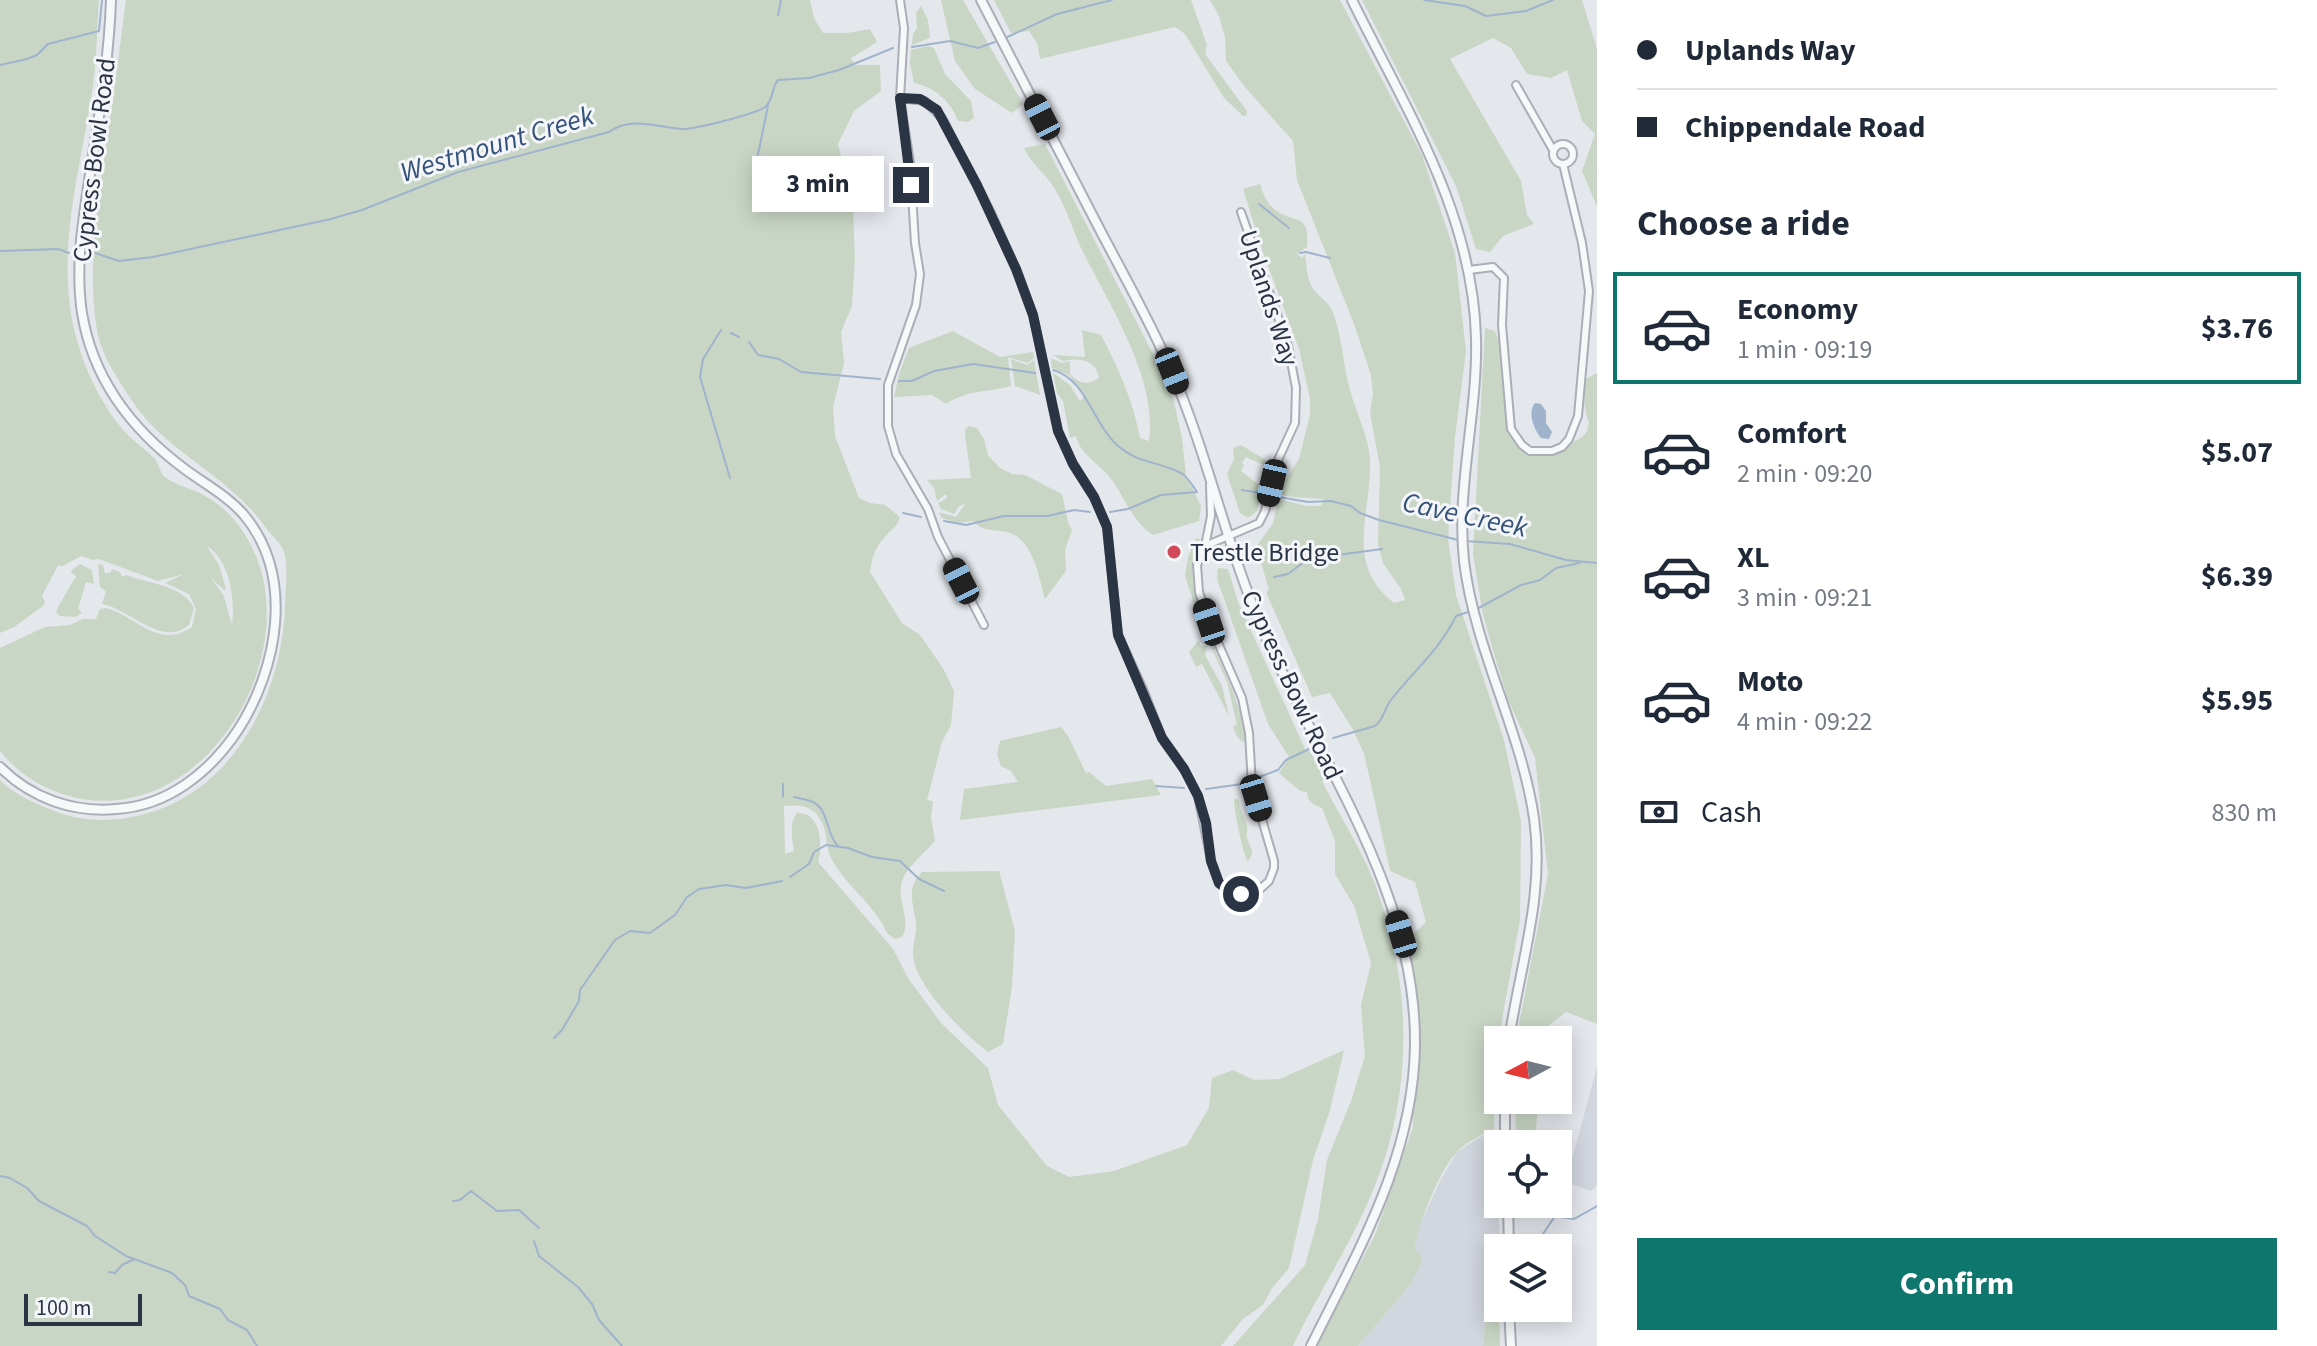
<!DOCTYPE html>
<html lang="en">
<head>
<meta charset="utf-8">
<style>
	:root { --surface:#fff; --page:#f6f6f7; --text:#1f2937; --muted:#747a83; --line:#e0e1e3; --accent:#0f766e }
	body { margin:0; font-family:"Source Sans 3",sans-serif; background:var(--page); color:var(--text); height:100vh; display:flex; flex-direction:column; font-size:30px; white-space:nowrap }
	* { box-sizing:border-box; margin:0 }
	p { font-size:26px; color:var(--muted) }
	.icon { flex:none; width:44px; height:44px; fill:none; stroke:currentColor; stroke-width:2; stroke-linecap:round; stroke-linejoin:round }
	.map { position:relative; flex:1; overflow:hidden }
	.sheet { display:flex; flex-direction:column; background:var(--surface); width:720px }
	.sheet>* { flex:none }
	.top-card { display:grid; align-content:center; height:176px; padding:0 40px; background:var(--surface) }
	.needle { width:52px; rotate:263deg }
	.fabs { position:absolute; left:1484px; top:1026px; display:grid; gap:16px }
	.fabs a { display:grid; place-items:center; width:88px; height:88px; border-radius:0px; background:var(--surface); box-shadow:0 4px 20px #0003; font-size:40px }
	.scale { position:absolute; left:24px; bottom:20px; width:118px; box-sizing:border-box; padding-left:8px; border:4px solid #2b3445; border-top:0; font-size:22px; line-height:28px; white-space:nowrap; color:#2b3445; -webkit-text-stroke:6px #f4f6f9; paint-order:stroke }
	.end { position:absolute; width:36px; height:36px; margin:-18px; border:10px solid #2b3445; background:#fff; box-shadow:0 0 0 4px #fff }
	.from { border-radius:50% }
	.bubble { position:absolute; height:56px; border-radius:0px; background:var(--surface); box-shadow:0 4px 20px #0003; font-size:26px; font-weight:700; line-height:56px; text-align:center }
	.car { position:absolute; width:24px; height:48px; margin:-24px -12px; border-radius:10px; box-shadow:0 0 6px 2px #0007; background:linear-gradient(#222 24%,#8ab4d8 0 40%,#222 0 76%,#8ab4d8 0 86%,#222 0) }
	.top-card b { display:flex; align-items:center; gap:28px; height:76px; font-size:30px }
	.top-card b+b { border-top:2px solid var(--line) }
	.top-card i { width:20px; height:20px; background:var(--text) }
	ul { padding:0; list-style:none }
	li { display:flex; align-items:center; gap:24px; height:112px; margin:0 16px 12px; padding:0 24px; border:4px solid transparent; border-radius:0px }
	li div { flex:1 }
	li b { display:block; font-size:30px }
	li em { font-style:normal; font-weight:700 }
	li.on { border-color:var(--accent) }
	li>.icon { width:72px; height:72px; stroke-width:1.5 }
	h2 { padding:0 40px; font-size:36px; line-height:96px }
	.pay { display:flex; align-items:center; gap:20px; height:88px; padding:0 40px; font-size:30px }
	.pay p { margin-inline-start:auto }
	.cta { display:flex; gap:16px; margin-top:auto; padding:16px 40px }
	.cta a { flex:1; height:92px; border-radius:0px; background:var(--accent); color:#fff; font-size:32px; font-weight:700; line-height:92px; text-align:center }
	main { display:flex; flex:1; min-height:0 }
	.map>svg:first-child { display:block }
	.built { fill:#d2d6de }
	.green { fill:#c9d6c5; fill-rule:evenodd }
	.water { fill:#9fb4cc }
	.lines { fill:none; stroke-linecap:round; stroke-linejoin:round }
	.stream { stroke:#9fb4cc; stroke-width:2 }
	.minor-casing { stroke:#a9aeb7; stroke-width:10 }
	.tertiary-casing { stroke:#a9aeb7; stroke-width:12 }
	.minor { stroke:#f7f8fa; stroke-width:6 }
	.tertiary { stroke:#f7f8fa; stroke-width:8 }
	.route { stroke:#2b3445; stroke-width:10 }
	.poi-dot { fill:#d1495b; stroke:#f4f6f9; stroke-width:3 }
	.labels { text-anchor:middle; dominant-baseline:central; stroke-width:6; stroke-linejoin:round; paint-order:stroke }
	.street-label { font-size:26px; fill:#2b3445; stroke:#f4f6f9 }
	.poi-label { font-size:26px; fill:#2b3445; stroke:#f4f6f9; text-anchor:start }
	.water-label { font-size:28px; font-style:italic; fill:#34527a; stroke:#f4f6f9 }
</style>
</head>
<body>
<main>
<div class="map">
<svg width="1597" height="1346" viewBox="0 0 1597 1346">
	<rect width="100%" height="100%" fill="#e4e7ec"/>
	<path class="built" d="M1597,1067v118l-6,6 -25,-9z
		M1494,1128l6,116 -5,16 -9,7 1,36 -4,43h-125l53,-62 6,-52 22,-49 18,-31z"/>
	<path class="green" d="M0,0h99c-2,28 -2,57 -6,85 -10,72 -33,148 -23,222 6,45 28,98 60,130 7,7 16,13 23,20 6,5 6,15 12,20 9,7 23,11 33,15 31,15 50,41 61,72 36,107 -58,255 -177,235 -33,-6 -61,-22 -82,-48v-103l45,-21 25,-2 13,-6h13l4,-10 6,-1c32,9 52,42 86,19l4,-18 -7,-15 -24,-11 19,-9 -26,7 -59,-22 -6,1 -12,-4 -18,10 -5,-1 -16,31 3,6 -2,4 -29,21 -14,6zM207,546c24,16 28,54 25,79l-8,-29 -13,-18 13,12 2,-1 -7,-24z
		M126,0h684l4,18 9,15h24l23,-4 7,13 -26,16 4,7h25l1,26 -27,20 -16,33 4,16v27l11,22 2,49 -3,48 -11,26 3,31 -11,44 2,29 24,62 11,5 15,2 15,12c-3,11 -10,13 -17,22 -9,11 -11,20 -13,33l32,51 18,12 23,33 11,23 -3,34 -9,17 -15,58 6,1 -2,16 4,24c-10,12 -28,25 -33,40 -6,19 10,39 0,56l-7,2 -8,-6c-12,-28 -42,-48 -56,-75 -6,-13 -3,-30 -13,-42 -8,-11 -21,-11 -34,-10l1,48 9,-3c-2,-13 -5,-27 3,-38 24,-1 26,31 21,49l75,87 15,29 33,45 47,45 10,37 49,61 22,11 45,-6 73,-26 22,-37 3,-30 21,-8 21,10 26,-1 64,-29 -14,60 -17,50 -24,108 -17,20 -9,17 -20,14 -22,27h-1221v-566c16,16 37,24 57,32 28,10 56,10 84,3 92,-22 141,-120 144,-208 0,-16 4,-39 -1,-55 -2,-8 -13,-17 -18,-24 -27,-39 -68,-61 -103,-92 -19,-16 -32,-36 -45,-57 -11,-17 -19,-34 -22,-55 -9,-64 3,-129 12,-192 7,-44 12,-88 18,-132z
		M941,0h22l60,104 -11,9 -37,-24 -20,-28z
		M994,0h197l16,45 -2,9 42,57v4l-4,1 -19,-18 -39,-64 -10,-7 -135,32 -3,-16 -8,-12 -18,2z
		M1210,0h130l82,155 33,98 11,98 -11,86 -7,102 8,56 48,145 17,81 -1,99 -25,139 -1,69c-12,7 -28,14 -37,24 -17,17 -40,74 -42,97l8,9 -12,26 -53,62h-42l59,-111 38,-108 -5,-188 18,-17 -11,-40 -25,-11 -26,-118 -12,-25 -22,-35 -18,4 -46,-105 3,-3 -13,-42 17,-24 5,-24 29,7h14l2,-7 -31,-2 -13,-3 2,-8 18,-27 11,-44v-16l-11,-50 -37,-99 -19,-61 17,-5c3,10 8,22 18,28 19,11 32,2 29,35l-10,7 5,4 3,-4c2,12 1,23 8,35 6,8 16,13 20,23 9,24 10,53 17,78 6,23 19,46 20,70 2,54 -27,103 24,143l11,-3 -4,-11 -18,-26 -5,-19 2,-77 -10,-54 3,-19 -2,-19 -17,-51 -57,-144 -4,-39 -49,-55 -18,-25 -1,-24 -6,-21z
		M1362,0h220l15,49v158l-15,-36 13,-37 -13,-13 -15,-51 -16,8 -24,-4 -16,-26 -18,-10 -43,21 71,122 6,34 7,9 -31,12 -13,16 -14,-3 -20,-63z
		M921,6l7,14 2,18 -18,7 1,-11 4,-6 -1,-15z
		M928,46l6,2 11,26 26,27 3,17 -6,4 -10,-1c-8,-21 -23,-33 -44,-38l-4,-20 1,-13z
		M1045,144l107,208 21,46 9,40 4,37 15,31 -2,15 -46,14c-22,-14 -29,-41 -45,-60 -11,-12 -29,-23 -32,-39l-6,2 -7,-37 -6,-8 -4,-20 17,12 10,16 5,-5 -16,-21 -17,-7 -1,-10 11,5 8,-2v13c11,11 18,11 29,4 -3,-18 -19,-21 -36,-17l-10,-6 32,2 -3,-27 19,5c18,34 32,66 39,103l9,3c9,-63 -41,-138 -68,-193 -9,-20 -16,-44 -28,-62 -9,-14 -21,-21 -29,-38z
		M1485,328l10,3 4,12 9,85 7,13 13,12c26,6 28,-1 47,-12 10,-5 12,-7 14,-19 -6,-13 -5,-27 -3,-43l11,-6v651l-31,-12 -26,20 1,8h-25l32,-166 -13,-116 -27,-58 -16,-53 -9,-32 -10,-61z
		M953,331l47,26 33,-5 1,6 -7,5 -19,-6 3,29c-22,6 -45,4 -65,18l-14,-9 -38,2 5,-23 10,-26z
		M1011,359l16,6 7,-5 6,35 -25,-9z
		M969,426l8,2 7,11 4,16 12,13 12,6 13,1 37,19 6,28 4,8 -7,20 1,21 -21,28c-6,-21 -10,-51 -30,-64 -14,-8 -30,0 -42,-14l-16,2 -15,-5 -3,-6 17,5 9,-13 -6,2 -5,8 -13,-5 -3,-6 9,-5 -1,-4 -9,7 -3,-13 -7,-8 44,-2 -6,-43v-5z
		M1241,445l28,17 -1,5 -22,-10 -4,6 2,2 -3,6 17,13 8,-9 -9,36 -9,7 -8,-5 -13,-39 7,-15 -1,-11z
		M1196,538l4,1c-30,64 42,134 45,203 -8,-1 -10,-10 -12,-16l4,-1 -10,-43 -27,-60 -15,-46 3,-19z
		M80,564l12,6 2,14 -8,-2 -8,27 4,4 -7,4 -15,-1 -4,-4 2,-5 18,-31 -5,-3 1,-3z
		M98,564l5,1 2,8h5l2,-4 8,3 2,5 4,-2c23,9 57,10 68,33l-5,17c-27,23 -59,-16 -87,-21l4,-13 -6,-4z
		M1218,568l10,1 10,33 68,149h4l15,29 -3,1c16,32 41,71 53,103 37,99 39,206 -1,304 -22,55 -56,105 -81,158h-60l72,-81 13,-46 9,-59 24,-59 14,-45 -4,-51 10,-42 -17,-57 -19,-32v-33l-13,-33c-10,-4 -14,-6 -15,-16l-7,-1 -21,-18 10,-16 -21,-33 -51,-145z
		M1198,641l3,5h6l-2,9 17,31 7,30 -27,-52 -6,3 -7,-15z
		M1061,727l7,9 18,37 3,-1 17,14 46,-7 9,16 -201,25 4,-31 54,-7 -7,-11 -10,-5 -4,-11 3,-14z
		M1234,798l5,2c0,10 6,16 8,25 1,4 -1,9 0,13 3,11 9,13 1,23 -5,-6 -15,-55 -14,-63z
		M999,871l16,60 -3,56 -9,57 -15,8c-23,-17 -74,-67 -75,-97 -1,-10 4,-21 3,-31 -2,-21 -11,-35 6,-52z
		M1515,1100h24l-5,44 -18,-7z
		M1495,1260l3,1v19l-4,5 5,23 1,38h-17l4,-43 -1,-36z"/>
	<path class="water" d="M1535,403l6,1 5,7v12l6,9 -3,7 -8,-1c-7,-9 -14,-25 -6,-35z"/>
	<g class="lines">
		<path class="stream" d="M1424,0l41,6 21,10 40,-5 27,-11
			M778,15l3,-15
			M1003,39l54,-25 55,-14
			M912,47l38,-6 28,7 17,-6
			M0,65l27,-6 10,-4 11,-11 51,-13 3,-31
			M757,159l11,-53
			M1259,204l30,24
			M0,251l58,-2 11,4
			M95,253l24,8 34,-4 178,-38 31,-9 96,-38 151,-40c22,-16 47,-5 72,-3 11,1 75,-15 84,-22 9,-7 6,-19 13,-27l31,-2 30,-8 54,-22
			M1300,253l6,-1 24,6
			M721,330l-18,29 -3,18 30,101
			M731,333l8,4
			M749,342l9,13 21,4 22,13 79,7
			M1053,370c31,8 40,50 60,71 22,23 42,19 68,32 7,4 11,12 16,19l-36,3 -33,14 -18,3
			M899,381h13l22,-10 39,-7 62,9
			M1242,490l19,3
			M1279,497l29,5 23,-1 20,5 9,7 19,7 79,20
			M903,513l18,4
			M944,521l22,4 38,-9h43l27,-6 16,2
			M1465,541l45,3 56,16 31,3
			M1274,577l14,-3 20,-15 74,-10
			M1477,609l44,-24 19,-5 16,-12 23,-5
			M1333,738l42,-12c9,-7 9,-17 16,-26 23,-30 48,-49 65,-84l15,-5
			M1259,777l19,-7 8,-10 23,-11
			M783,784v13
			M1156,786l28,2
			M1206,789l36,-5
			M794,797c5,1 15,3 19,5 16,7 13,34 26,45
			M790,877l19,-13 5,-12 12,-7 22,3 24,9 28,4 19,18 25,12
			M554,1038l8,-8 17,-29 1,-11 35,-50 15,-9 20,2 25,-18 12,-18 12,-8 27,-4 20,3 36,-7
			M0,1176l10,2 17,10 12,13 48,25 8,10 31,20 46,17 13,12 4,11 31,13 8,11 19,10 10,16
			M453,1201l7,-1 11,-9 26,20 22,-1 20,18
			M1541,1237l14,-21 19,3 23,-13
			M534,1241l5,15 39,31 14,17 7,16 23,26
			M109,1272l6,1 7,-8 12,-6"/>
		<g class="minor-casing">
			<path id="minor" d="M900,0l4,28 -4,70 10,64 5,81 5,31 -4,31 -28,80v41l8,28 32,55 10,28 46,88
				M1516,85l37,65
				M900,98l25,3 17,17 49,95 25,56 17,46 25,116 15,33 21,33 13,30 11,108 25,54 19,49 22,31 14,27 13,65 8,22 10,8 19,3 11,-4 10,-9 5,-13v-7l-22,-76 -3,-52 -7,-35 -33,-76 -10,-30 -2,-27 8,-19 54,-23 6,-12 12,-49 18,-39 1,-35 -8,-42 -47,-134
				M1553 154a10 10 0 1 1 20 0a10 10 0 1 1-20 0Z
				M1469,270l24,-3 11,11 -2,47 9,104 11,16 8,6h22l10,-4 7,-8 9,-23 11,-125 -7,-48 -19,-79
				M1205,546l6,-30 -1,-31"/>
		</g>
		<g class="tertiary-casing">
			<path id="tertiary" d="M981,0c40,76 79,152 118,228 25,48 52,95 73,144 36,83 54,173 90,256 58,136 154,262 153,416 -1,112 -56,205 -104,302
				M1352,0c53,108 121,213 124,338 2,75 -20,148 -12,223 11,90 57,169 70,257 11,77 -14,147 -25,222
				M0,767c31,31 73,46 116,42 52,-3 94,-37 122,-79 40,-62 57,-154 6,-215 -15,-18 -39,-31 -58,-45 -53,-39 -93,-90 -104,-157 -7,-46 1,-93 8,-139 9,-57 19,-115 21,-174
				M1505,1100v44
				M1508,1204l1,44
				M1509,1308l2,38"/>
		</g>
		<use href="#minor" class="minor"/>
		<use href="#tertiary" class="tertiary"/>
	</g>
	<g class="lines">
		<path class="route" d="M911,185l-11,-87 20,1 17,11 40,75 39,84 17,46 25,116 15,33 21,33 13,30 11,108 44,103 22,31 14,27 8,27 5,38 8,22 10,8 12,3"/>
	</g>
	<circle class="poi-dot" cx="1174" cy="552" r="8"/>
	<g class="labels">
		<g class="street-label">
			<text transform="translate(94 160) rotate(-83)">Cypress Bowl Road</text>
			<text transform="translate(1269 298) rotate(72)">Uplands Way</text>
			<text transform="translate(1292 685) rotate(65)">Cypress Bowl Road</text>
		</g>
		<g class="poi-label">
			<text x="1190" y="552">Trestle Bridge</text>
		</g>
		<g class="water-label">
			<text transform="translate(497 144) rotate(-17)">Westmount Creek</text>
			<text transform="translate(1465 515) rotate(12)">Cave Creek</text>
		</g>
	</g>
</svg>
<div class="fabs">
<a><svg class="needle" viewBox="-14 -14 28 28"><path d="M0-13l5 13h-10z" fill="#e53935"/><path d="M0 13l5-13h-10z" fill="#747a83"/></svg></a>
<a><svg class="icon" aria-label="locate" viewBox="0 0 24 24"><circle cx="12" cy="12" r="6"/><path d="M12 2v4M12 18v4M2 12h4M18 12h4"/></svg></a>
<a><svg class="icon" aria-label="layers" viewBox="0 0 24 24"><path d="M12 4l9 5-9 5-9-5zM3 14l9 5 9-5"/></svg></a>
</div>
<div class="scale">100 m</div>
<i class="end from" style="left:1241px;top:894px"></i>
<i class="end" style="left:911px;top:185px"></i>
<div class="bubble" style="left:752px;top:156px;width:132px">3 min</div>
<i class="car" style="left:1042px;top:117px;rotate:333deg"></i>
<i class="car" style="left:1172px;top:371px;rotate:158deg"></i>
<i class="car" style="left:1272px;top:483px;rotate:193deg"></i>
<i class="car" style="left:961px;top:581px;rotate:333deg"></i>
<i class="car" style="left:1209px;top:622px;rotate:342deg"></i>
<i class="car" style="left:1256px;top:798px;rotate:163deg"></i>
<i class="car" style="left:1401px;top:934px;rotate:343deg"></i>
</div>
<section class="sheet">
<div class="top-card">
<b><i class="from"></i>Uplands Way</b>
<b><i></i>Chippendale Road</b>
</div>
<h2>Choose a ride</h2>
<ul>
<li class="on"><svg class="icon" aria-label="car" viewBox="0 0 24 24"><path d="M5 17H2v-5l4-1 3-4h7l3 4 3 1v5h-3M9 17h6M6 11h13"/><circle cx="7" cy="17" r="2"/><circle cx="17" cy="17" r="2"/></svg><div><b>Economy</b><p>1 min · 09:19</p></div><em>$3.76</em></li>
<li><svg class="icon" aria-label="car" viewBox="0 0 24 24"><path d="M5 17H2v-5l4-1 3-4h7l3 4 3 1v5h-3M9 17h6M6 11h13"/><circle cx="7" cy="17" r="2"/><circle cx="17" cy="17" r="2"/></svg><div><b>Comfort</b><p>2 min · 09:20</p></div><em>$5.07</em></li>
<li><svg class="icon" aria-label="car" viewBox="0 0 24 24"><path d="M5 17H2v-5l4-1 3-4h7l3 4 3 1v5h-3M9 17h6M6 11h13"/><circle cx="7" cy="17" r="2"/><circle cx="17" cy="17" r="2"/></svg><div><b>XL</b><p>3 min · 09:21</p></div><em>$6.39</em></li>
<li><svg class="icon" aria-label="car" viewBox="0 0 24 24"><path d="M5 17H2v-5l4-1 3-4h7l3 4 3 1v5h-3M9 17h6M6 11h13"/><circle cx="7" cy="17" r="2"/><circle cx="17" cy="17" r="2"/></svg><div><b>Moto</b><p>4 min · 09:22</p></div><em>$5.95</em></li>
</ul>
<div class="pay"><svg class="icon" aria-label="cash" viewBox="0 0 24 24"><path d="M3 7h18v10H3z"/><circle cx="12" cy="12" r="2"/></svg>Cash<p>830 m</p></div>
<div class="cta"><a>Confirm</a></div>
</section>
</main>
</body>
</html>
